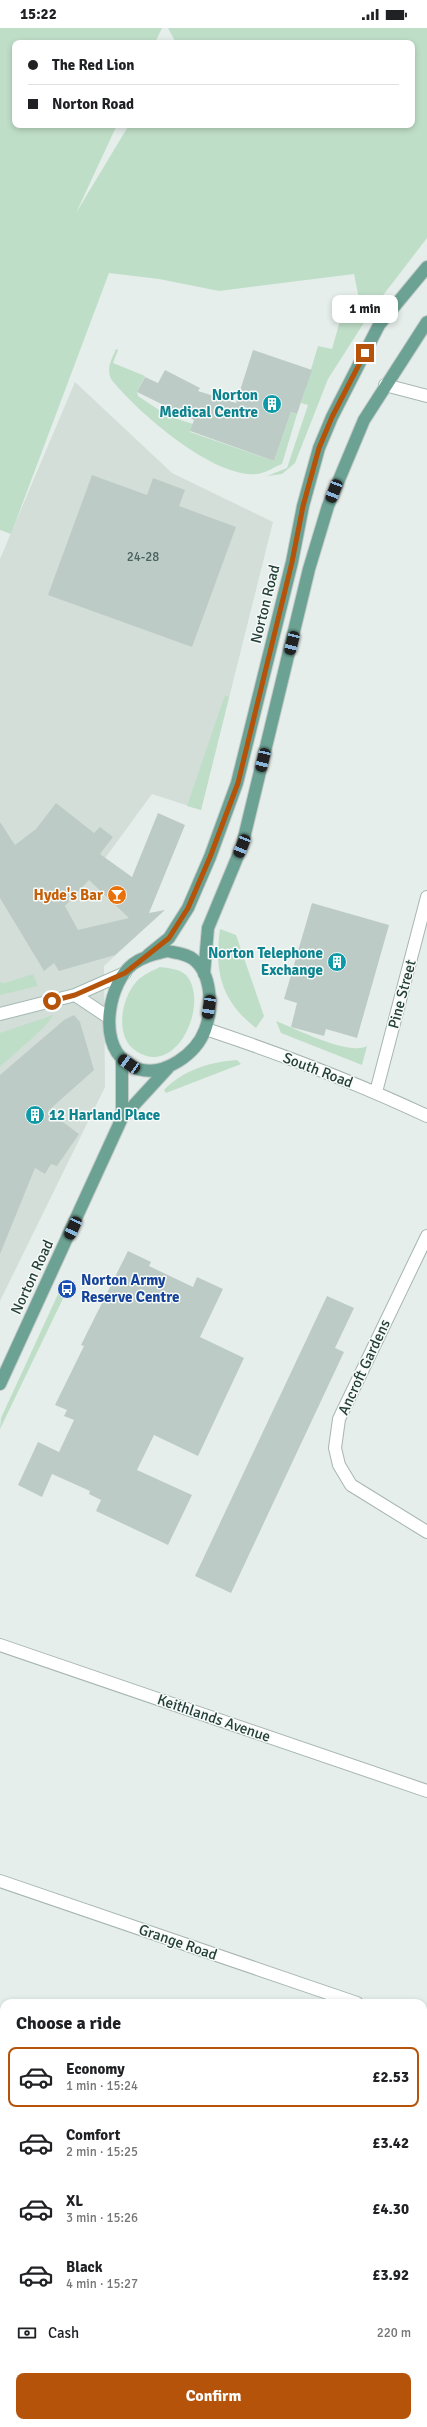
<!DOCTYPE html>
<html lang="en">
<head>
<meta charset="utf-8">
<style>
	:root { --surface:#fff; --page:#f6f6f6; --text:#202124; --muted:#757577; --line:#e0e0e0; --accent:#b45309 }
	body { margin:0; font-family:Signika,sans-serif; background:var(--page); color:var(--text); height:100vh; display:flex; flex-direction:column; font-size:15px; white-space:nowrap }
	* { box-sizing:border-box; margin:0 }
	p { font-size:13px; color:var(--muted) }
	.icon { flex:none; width:22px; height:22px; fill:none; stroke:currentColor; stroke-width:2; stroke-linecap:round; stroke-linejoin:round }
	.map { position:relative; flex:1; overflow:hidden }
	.sheet { position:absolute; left:0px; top:1971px; width:427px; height:428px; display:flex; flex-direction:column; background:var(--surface); border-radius:12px 12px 0 0; box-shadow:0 2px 6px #0003 }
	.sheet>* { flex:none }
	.banner { position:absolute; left:12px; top:12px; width:403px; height:88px; border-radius:8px; box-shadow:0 2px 6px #0003; display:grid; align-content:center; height:88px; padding:0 16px; background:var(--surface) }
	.end { position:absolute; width:18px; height:18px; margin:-9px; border:5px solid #b45309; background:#fff; box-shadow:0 0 0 2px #fff }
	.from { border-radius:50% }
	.bubble { position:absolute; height:28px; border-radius:8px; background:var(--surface); box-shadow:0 2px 6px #0003; font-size:13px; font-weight:700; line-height:28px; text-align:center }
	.car { position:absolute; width:12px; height:24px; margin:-12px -6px; border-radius:5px; box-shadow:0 0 3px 1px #0007; background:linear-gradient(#222 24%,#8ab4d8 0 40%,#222 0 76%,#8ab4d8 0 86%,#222 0) }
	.banner b { display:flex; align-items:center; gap:14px; height:38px; font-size:15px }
	.banner b+b { border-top:1px solid var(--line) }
	.banner i { width:10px; height:10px; background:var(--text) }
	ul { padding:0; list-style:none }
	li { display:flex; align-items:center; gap:12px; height:60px; margin:0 8px 6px; padding:0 8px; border:2px solid transparent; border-radius:8px }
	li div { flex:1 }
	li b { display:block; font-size:15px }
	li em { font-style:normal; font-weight:700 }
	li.current { border-color:var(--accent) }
	li>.icon { width:36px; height:36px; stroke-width:1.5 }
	h2 { padding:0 16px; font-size:18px; line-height:48px }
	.pay { display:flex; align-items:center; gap:10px; height:44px; padding:0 16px; font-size:15px }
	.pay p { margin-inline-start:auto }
	.action { display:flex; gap:8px; margin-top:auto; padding:8px 16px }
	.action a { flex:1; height:46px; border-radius:8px; background:var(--accent); color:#fff; font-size:16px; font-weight:700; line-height:46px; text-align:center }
	.status { display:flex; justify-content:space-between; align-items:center; height:28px; padding:0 20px; background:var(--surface); direction:ltr }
	.status svg { height:11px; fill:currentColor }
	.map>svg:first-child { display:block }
	.built { fill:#d3ded9 }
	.green { fill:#bfdec8 }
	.building { fill:#bdcbc6; fill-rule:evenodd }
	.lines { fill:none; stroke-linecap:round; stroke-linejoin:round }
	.minor-casing { stroke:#a7b6b1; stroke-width:14 }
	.secondary-casing { stroke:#a3b9b2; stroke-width:14 }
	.primary-casing { stroke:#c2c9c7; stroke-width:14 }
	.minor { stroke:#fff; stroke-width:12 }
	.secondary { stroke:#fff; stroke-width:12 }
	.primary { stroke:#6ba294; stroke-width:12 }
	.route { stroke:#b45309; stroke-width:5 }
	.labels { text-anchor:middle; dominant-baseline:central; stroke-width:3; stroke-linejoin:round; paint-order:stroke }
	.number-label { font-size:13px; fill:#4a625c }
	.culture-label { font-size:15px; font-weight:bold; fill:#0d838f; stroke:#f6faf8; text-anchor:end }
	.street-label { font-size:15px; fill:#243f38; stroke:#f6faf8 }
	.food-label { font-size:15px; font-weight:bold; fill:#c56008; stroke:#f6faf8; text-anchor:end }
	.transit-label { font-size:15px; font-weight:bold; fill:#164399; stroke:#f6faf8; text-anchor:start }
</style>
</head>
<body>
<div class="status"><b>15:22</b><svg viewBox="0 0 49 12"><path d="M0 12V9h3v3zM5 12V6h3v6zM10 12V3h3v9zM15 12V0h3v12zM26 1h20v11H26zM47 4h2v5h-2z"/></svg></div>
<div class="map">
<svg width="427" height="2399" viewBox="0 0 427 2399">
	<rect width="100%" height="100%" fill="#e5eeea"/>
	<path class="built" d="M75,354l97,91 101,49 -72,288 -49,-16 -52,71 55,54 -51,47 1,121 -105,214v-742z"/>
	<path class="green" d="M0,0h162l-7,15h-140v82h102l-41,88 53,-88h283v-82h-236l-8,-15h259v210l-53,69 -46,72 -33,84 -13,11 -15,2 20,-8 21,-63 -7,-2 17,-57 14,3 11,-39h8l9,-6 -6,-30 -135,17 -60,-12 -50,-6 -98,261 -11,-4z
		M116,321l2,1 -5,13 32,13 -8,16 1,4 30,20 25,8 -3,8 84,29 17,-49 6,2 -15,50c-8,3 -18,10 -26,10 -43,4 -120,-63 -145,-95 -5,-11 1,-20 5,-30z
		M225,667l4,2 -28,113 -14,-4z
		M220,901l16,6 28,81 -8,12c-35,-27 -42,-57 -36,-99z
		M160,939c9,1 19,2 26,8 24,26 -8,104 -50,76 -22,-14 -15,-53 1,-70 7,-7 15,-10 23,-14z
		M33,946l5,12 -38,9v-13l5,1z
		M53,987c-4,11 -42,41 -53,52v-34z
		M276,993c20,8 73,35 91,25l-5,19 -81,-32z
		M237,1032l4,4 -75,29 -2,-3c19,-20 46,-28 73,-30z
		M65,1251l6,3 -71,147 1,-11z"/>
	<path class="building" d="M253,322l59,20 -15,44 -6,-2 -17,49 -84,-30 4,-11 -57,-28 8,-15 13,6 7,-13 35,18 -2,3 38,12z
		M92,447l55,20 6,-17 32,12 -6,16 57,21 -44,120 -144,-52z
		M56,775l38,30 6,-6 13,10 -13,17 32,23 26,-64 27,12 -36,88 16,-3 -50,45 -56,16 -5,-8 -10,8 -44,-73v-76l15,23 21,-16zM89,852l40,38 -51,12 -13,-24z
		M312,875l77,22 -32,113 -31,-9 -2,7 -33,-9 6,-24 -13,-4z
		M74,987l6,7 14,48 -46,41 31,23 -22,32 -6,-2 -6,10 -10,-6 -35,86v-179l64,-55z
		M128,1223l23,11 -2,4 44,21 4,-10 26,12 -23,48 44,21 -46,98 -44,-21 -17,35 55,25 -24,50 -72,-34 5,-11 -12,-6 1,-3 -38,-17 -10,23 -24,-12 20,-43 21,10 15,-32 -10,-4 3,-6 -12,-5 29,-59 -3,-1z
		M327,1268l27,12 -19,40 9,4 -113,241 -36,-17z"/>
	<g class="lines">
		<g class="minor-casing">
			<path id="minor" d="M385,357l42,11
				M206,1001c75,25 149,53 221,87
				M376,1064l51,-195
				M427,1208l-88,183 -4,29 4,17 12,20 76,47
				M0,1617l427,146
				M0,1853l357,122
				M423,1997l4,2
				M0,2099l4,1
				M423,2216h4
				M0,2345l4,1
				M186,2395l16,4
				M123,2399l1,-4"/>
		</g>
		<g class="secondary-casing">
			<path id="secondary" d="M75,967l33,22
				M0,986l75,-19 50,-22"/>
		</g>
		<g class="primary-casing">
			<path id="primary" d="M167,923c9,2 18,2 26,8 19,14 20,50 12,71 -9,24 -41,47 -67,39 -4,-1 -9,-5 -13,-8 -27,-20 -16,-79 8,-97 11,-8 22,-10 34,-13z
				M148,927l21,-17 19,-30 22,-51 27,-74 55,-221 11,-56 16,-58 13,-31 47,-92 48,-58
				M204,946l4,-46 34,-82 67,-277 19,-63 36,-86 63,-98
				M122,1030v60
				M0,1356l122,-266 46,-50"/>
		</g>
		<use href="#minor" class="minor"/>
		<use href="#secondary" class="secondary"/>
		<use href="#primary" class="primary"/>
	</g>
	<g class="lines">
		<path class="route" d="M52,973l23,-6 50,-22 44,-35 19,-30 22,-51 28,-74 54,-221 11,-56 16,-58 13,-31 33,-64"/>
	</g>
	<defs>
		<g id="building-disc" transform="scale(1)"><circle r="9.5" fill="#0f9aa8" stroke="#f6faf8"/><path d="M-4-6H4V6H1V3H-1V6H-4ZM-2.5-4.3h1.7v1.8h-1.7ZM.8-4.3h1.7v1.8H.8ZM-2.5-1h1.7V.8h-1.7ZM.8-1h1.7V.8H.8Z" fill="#fff"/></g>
		<g id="bar-disc" transform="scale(1)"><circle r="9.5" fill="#e8710a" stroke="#f6faf8"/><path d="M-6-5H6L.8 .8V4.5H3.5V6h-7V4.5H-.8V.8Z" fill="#fff"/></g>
		<g id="bus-disc" transform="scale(1)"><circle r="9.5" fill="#1a4fb4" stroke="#f6faf8"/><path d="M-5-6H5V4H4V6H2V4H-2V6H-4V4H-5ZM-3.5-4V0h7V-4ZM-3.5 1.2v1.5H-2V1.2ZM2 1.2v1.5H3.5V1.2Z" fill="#fff"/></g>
	</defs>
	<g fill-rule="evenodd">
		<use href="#building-disc" x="272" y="376"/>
		<use href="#bar-disc" x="117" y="867"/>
		<use href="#building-disc" x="337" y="934"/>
		<use href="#building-disc" x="35" y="1087"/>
		<use href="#bus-disc" x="67" y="1261"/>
	</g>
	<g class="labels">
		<g class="number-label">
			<text x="143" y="529">24-28</text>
		</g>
		<g class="culture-label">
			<text x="258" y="367">Norton<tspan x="258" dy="17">Medical Centre</tspan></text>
			<text x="323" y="925">Norton Telephone<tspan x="323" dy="17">Exchange</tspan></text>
			<text x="49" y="1087" text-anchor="start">12 Harland Place</text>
		</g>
		<g class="street-label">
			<text transform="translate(265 576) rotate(-76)">Norton Road</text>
			<text transform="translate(402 966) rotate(-75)">Pine Street</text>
			<text transform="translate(318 1042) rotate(21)">South Road</text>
			<text transform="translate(32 1249) rotate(-65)">Norton Road</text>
			<text transform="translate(364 1339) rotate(-65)">Ancroft Gardens</text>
			<text transform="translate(214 1690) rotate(19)">Keithlands Avenue</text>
			<text transform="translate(178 1914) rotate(19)">Grange Road</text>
		</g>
		<g class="food-label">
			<text x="103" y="867">Hyde's Bar</text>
		</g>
		<g class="transit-label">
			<text x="81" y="1252">Norton Army<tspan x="81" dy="17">Reserve Centre</tspan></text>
		</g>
	</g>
</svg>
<i class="end from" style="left:52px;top:973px"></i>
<i class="end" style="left:365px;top:325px"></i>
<div class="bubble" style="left:332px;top:267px;width:66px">1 min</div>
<i class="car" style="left:334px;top:463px;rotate:201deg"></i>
<i class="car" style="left:292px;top:615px;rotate:194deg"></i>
<i class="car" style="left:263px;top:732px;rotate:193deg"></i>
<i class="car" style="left:242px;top:818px;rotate:202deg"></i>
<i class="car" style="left:209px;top:979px;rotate:189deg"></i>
<i class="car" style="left:129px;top:1036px;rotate:305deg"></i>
<i class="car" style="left:73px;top:1200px;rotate:205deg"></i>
<div class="banner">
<b><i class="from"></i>The Red Lion</b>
<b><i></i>Norton Road</b>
</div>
<section class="sheet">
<h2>Choose a ride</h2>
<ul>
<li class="current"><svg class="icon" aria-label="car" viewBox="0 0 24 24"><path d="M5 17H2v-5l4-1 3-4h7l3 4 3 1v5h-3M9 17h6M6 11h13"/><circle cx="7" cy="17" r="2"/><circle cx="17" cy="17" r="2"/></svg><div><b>Economy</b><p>1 min · 15:24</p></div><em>£2.53</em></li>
<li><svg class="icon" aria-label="car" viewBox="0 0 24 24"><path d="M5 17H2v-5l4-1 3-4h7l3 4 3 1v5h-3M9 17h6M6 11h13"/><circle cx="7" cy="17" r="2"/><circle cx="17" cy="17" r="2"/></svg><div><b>Comfort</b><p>2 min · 15:25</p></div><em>£3.42</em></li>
<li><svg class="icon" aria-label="car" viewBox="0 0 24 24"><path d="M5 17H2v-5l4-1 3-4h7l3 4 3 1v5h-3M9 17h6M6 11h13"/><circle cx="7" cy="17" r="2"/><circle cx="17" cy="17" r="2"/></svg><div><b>XL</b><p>3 min · 15:26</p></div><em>£4.30</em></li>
<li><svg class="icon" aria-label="car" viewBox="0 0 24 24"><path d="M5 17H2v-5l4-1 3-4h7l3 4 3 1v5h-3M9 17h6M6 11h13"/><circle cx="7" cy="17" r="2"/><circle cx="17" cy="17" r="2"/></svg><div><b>Black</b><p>4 min · 15:27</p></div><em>£3.92</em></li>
</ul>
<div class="pay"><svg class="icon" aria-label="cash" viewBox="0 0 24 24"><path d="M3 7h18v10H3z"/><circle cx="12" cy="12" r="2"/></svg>Cash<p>220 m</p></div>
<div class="action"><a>Confirm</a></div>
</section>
</div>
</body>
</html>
